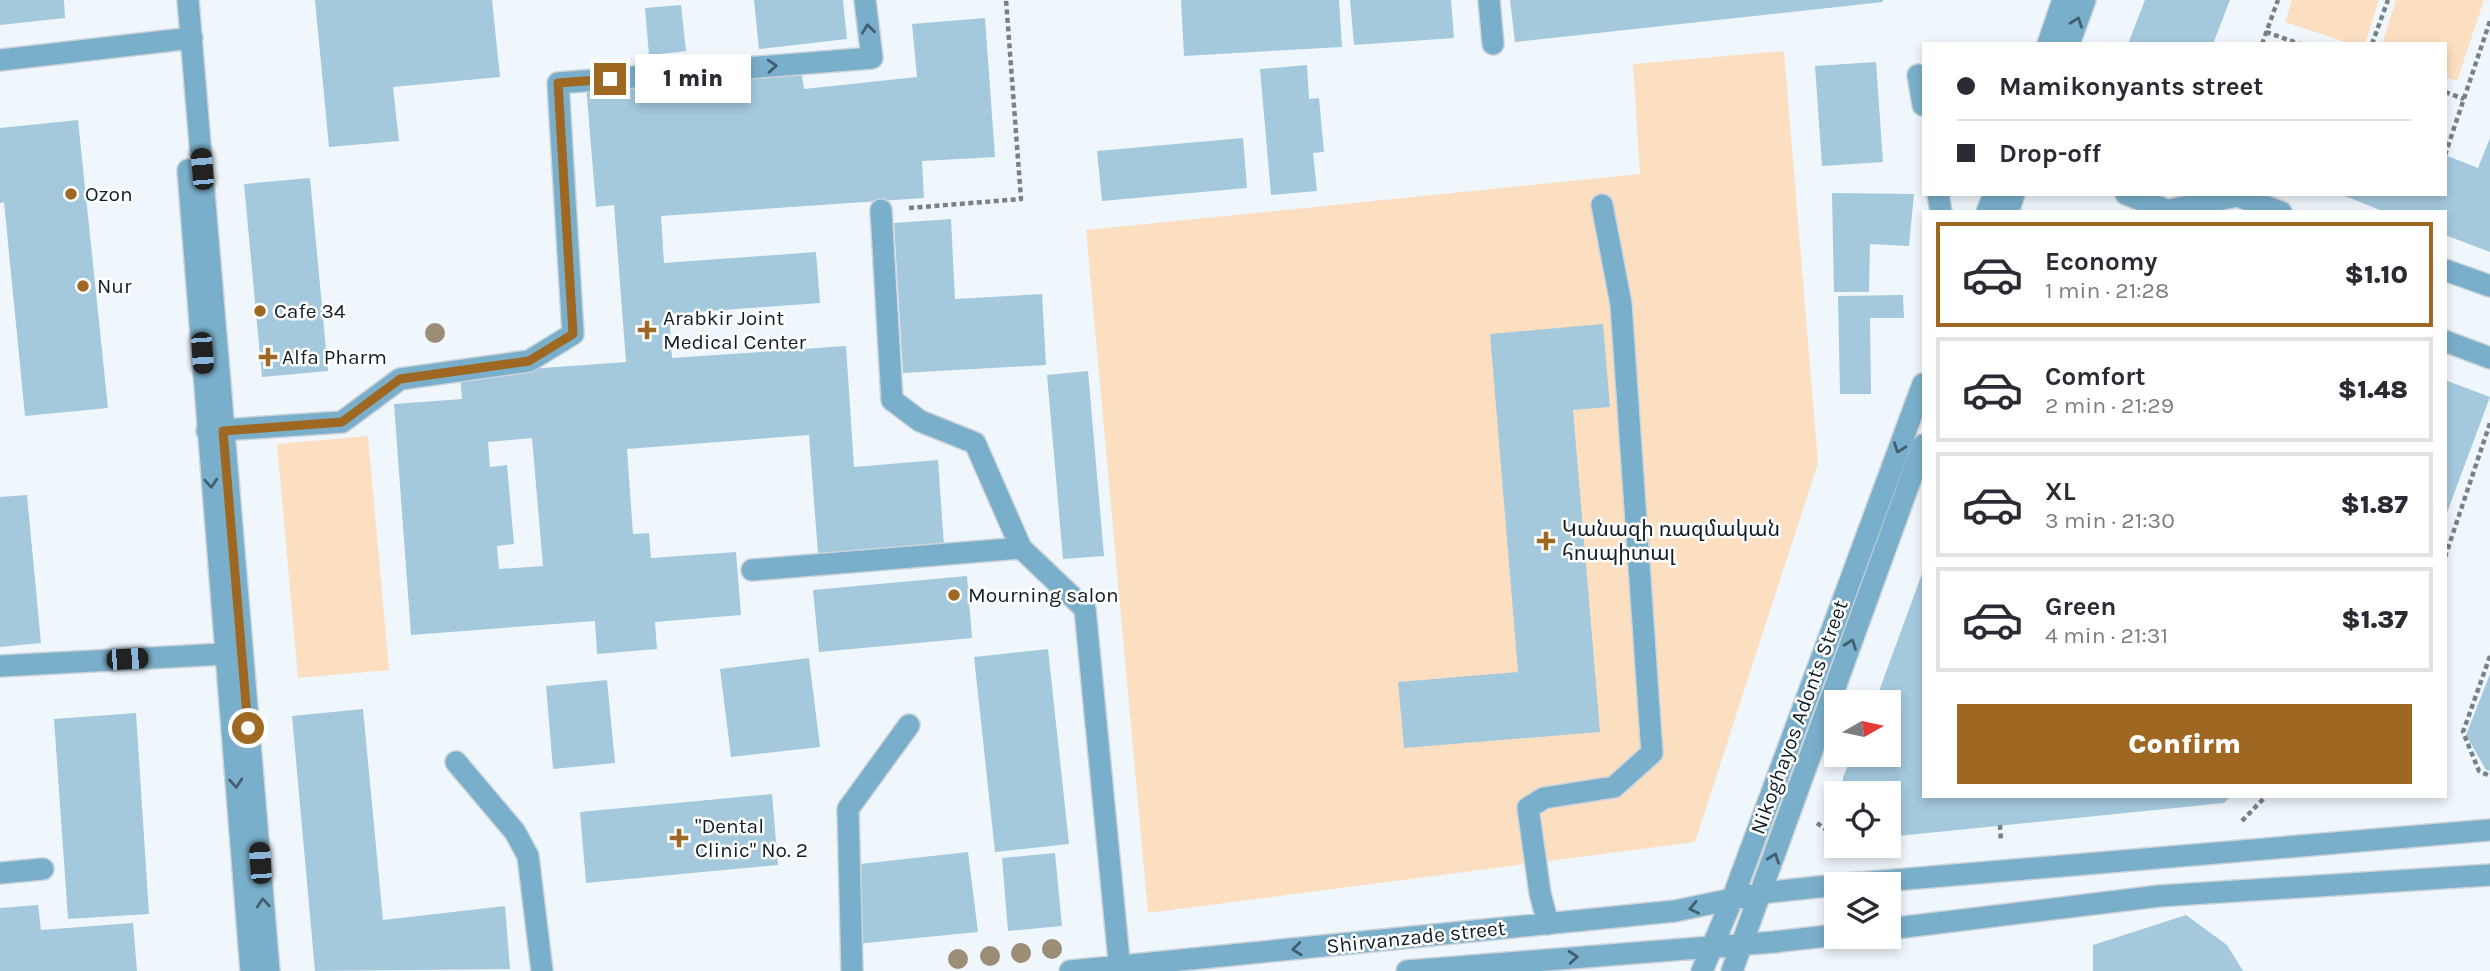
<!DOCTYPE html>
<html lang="en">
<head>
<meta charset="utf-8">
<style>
	:root { --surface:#fff; --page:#f2f2f3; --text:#2b2b33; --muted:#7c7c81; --line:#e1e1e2; --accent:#9e6822 }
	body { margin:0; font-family:Karla,"Noto Sans Armenian",sans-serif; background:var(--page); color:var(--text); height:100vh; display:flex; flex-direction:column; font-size:26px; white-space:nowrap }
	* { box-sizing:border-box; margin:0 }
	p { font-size:23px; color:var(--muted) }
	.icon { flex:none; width:38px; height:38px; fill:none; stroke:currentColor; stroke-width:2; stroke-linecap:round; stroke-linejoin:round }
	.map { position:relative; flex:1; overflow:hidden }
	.panel { position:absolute; left:1922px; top:210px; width:525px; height:588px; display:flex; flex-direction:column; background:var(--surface); border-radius:0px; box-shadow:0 4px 10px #0003 }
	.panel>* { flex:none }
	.banner { position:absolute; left:1922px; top:42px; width:525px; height:154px; border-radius:0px; box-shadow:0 4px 10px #0003; display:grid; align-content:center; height:154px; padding:0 35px; background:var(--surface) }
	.needle { width:46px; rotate:81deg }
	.fabs { position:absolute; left:1824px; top:690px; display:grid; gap:14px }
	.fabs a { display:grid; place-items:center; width:77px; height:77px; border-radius:0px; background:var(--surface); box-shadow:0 4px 10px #0003; font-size:35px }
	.end { position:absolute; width:32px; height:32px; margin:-16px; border:9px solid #9e6822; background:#fff; box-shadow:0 0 0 4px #fff }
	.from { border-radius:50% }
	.bubble { position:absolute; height:49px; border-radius:0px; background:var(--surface); box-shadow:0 4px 10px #0003; font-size:23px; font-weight:800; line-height:49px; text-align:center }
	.car { position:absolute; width:21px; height:42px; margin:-21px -10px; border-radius:9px; box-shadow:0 0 5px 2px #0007; background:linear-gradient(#222 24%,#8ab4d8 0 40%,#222 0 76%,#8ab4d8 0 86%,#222 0) }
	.banner b { display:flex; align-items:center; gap:24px; height:66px; font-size:26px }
	.banner b+b { border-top:2px solid var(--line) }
	.banner i { width:18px; height:18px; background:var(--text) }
	ul { padding:12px 0 0; list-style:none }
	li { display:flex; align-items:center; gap:21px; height:105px; margin:0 14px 10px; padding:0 21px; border:4px solid var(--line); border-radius:0px }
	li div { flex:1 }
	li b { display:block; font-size:26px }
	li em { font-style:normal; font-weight:800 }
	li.selected { border-color:var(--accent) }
	li>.icon { width:63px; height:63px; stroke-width:1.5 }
	.primary-button { display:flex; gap:14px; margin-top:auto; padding:14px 35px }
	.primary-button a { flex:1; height:80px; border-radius:0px; background:var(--accent); color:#fff; font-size:28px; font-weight:800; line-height:80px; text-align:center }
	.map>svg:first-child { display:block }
	.green { fill:#fcdfc1 }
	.building { fill:#a4c9dd; fill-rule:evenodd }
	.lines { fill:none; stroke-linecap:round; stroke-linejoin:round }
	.minor-casing { stroke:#ccd4da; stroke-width:24 }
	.path { stroke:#778188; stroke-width:4.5; stroke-dasharray:5 3.5; stroke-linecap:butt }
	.minor { stroke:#7aafcb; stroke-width:21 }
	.tree { fill:#9c8d76 }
	.oneway { stroke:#405f70 }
	.route { stroke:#9e6822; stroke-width:9 }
	.poi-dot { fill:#9e6822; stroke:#fff; stroke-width:2.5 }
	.labels { text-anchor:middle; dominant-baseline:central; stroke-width:5; stroke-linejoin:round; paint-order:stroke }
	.poi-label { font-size:21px; fill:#101e25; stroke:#fff; text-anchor:start }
	.street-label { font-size:21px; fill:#101e25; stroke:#fff }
</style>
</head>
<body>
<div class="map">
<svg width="2490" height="971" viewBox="0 0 2490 971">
	<rect width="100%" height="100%" fill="#f0f7fc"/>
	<path class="green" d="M2292,0h87l-14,44h-14l-66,-22z
		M2396,0h88l-27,81 -12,-4v-33h-63z
		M1784,51l34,412 -123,379 -547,71 -62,-683 554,-56 -7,-110z
		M368,436l21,234 -91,8 -21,-234z"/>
	<path class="building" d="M0,0h64l1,18 -65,7z
		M315,0h177l8,77 -107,10 6,54 -70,6z
		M754,0h89l4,39 -88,10z
		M1181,0h158l3,47 -158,9z
		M1350,0h101l3,38 -100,7z
		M1510,0h373v2l-368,40z
		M2145,0h85l-17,44h-85z
		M681,5l5,46 -37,4 -4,-47z
		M985,18l10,139 -73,4 2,37 -263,18 3,47 152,-11 4,51 -151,11 3,44 174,-12 8,121 84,-7 6,85 -126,9 -9,-119 -182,14 6,85 16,-1 2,25 85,-6 5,63 -86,7 2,27 -60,5 -2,-33 -184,14 -17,-231 68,-5 -2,-25 166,-12 -12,-157 -18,2 -10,-122 215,-15 3,19 113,-12 -5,-53zM532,438l11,128 -44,3 -2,-23 17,-2 -7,-79 -17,2 -2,-25z
		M1876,62l7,100 -61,4 -7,-100z
		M1307,65l2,34 10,-1 5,54 -11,1 4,38 -46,4 -11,-126z
		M78,120l30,288 -83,8 -21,-214 -4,1v-75z
		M1243,138l4,50 -145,13 -5,-50z
		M2490,138v114l-45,-17v-23h-60l-45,-18h105v-39l33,13z
		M310,178l18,193 -66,6 -18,-193z
		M1832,193l82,1 -5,52 -39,-2 -1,48h-35z
		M951,219l4,80 87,-5 4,71 -143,8 -9,-150z
		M1903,295l1,23h-34l1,76h-31l-2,-98z
		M1603,324l7,83 -37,3 27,322 -196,16 -6,-66 120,-10 -28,-338z
		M1088,371l16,185 -41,3 -16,-184z
		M2445,380l45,17 -45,121z
		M27,495l14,148 -41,4v-150z
		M1923,571v225h308l-7,7 -336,34v-44h-45v-16l10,-23h35v-52h-13z
		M967,576l5,62 -153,14 -6,-62z
		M1048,649l21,195 -74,8 -21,-195z
		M809,658l11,89 -89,10 -11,-88z
		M2490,674v97l-4,-1 -20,-35z
		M607,680l8,83 -62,6 -7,-83z
		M363,709l20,211 122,-14 5,63 -195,2 -23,-255z
		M136,713l13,201 -81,5 -14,-200z
		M772,794l6,71 -192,18 -6,-71z
		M968,852l10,80 -122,12 -5,-79z
		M1055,853l7,73 -54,5 -6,-73z
		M38,905l3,25 92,-7 4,48h-137v-63z
		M2186,915l41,30 16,26h-150v-26z"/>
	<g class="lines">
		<g class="minor-casing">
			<path id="minor" d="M188,0l81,971
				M1489,0l4,44
				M2048,44l15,-44
				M2069,44l16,-44
				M0,60l192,-22
				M1918,75l5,30
				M188,170l63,801
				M1938,194l3,18
				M2126,194l45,18
				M881,210l11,190 28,21 55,22 46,105 64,61 35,362
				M2170,210l67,-14 44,16
				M1987,212l7,-18
				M2008,212l6,-18
				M2445,270l45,16
				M2445,341l45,17
				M207,431l135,-9 58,-43 129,-18 44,-27 -15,-251 314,-25 -7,-58
				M752,570l269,-22
				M0,666l224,-12
				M456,762l59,70 13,24 14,115
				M0,873l43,-4
				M1847,884l643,-54
				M1548,924l-8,-31 -12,-85 16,-10 70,-11 38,-34 -31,-449 -19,-99
				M1888,929l271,-33 331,-21
				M852,971l-4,-162 61,-84
				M1070,971l605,-60 86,-18 75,-8
				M1407,971l367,-29 62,-7
				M1702,971l30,-71 191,-516
				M1732,971l191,-526"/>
		</g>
		<path class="path" d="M2266,32l34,12
			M2262,44l16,-44
			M2372,44l16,-44
			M2445,92l19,7
			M2445,155l45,-134
			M909,208l112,-9 -15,-199
			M2445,557l45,-134
			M2490,656l-27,76 16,39 11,5
			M2242,821l24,-25
			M1817,823l19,14
			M2000,825l1,17
			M1847,845l7,6h10"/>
		<use href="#minor" class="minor"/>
	</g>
	<g class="tree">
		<circle cx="435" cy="333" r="10"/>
		<circle cx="1052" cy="949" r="10"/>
		<circle cx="1021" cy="953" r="10"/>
		<circle cx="990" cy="956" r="10"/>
		<circle cx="958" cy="959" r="10"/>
	</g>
	<defs><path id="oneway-chevron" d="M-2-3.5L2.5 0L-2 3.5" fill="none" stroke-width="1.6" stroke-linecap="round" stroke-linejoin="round" transform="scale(1.75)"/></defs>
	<g class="oneway">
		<use href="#oneway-chevron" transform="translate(2077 22) rotate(-70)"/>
		<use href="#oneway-chevron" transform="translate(868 29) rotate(-97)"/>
		<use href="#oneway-chevron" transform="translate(772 66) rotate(-4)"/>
		<use href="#oneway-chevron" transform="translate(1899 448) rotate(110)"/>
		<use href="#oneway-chevron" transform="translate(211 483) rotate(86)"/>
		<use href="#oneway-chevron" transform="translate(1851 644) rotate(-70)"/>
		<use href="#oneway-chevron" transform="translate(236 783) rotate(85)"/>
		<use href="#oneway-chevron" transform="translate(1774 858) rotate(-70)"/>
		<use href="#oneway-chevron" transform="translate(263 903) rotate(-95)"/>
		<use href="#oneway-chevron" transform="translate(1694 908) rotate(168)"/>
		<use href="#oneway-chevron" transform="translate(1297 949) rotate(174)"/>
		<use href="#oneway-chevron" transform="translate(1573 957) rotate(-5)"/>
	</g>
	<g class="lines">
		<path class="route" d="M248,728l-25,-297 119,-9 58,-43 129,-18 44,-27 -15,-251 52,-4"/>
	</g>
	<g class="poi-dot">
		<circle cx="71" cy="194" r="7"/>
		<circle cx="83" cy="286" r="7"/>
		<circle cx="260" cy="311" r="7"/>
		<path d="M643.5 319.5h7v7h7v7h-7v7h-7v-7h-7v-7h7z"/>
		<path d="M264.5 346.5h7v7h7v7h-7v7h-7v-7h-7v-7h7z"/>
		<path d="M1542.5 530.5h7v7h7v7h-7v7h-7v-7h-7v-7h7z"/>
		<circle cx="954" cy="595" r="7"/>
		<path d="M675.5 827.5h7v7h7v7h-7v7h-7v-7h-7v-7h7z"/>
	</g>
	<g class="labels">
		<g class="poi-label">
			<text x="85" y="194">Ozon</text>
			<text x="97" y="286">Nur</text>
			<text x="274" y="311">Cafe 34</text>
			<text x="663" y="318">Arabkir Joint<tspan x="663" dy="24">Medical Center</tspan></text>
			<text x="282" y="357">Alfa Pharm</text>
			<text x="1562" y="529">Կանազի ռազմական<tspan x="1562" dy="24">հոսպիտալ</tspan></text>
			<text x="968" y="595">Mourning salon</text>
			<text x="695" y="826">"Dental<tspan x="695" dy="24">Clinic" No. 2</tspan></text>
		</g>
		<g class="street-label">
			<text transform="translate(1799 717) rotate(-70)">Nikoghayos Adonts Street</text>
			<text transform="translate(1416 937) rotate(-6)">Shirvanzade street</text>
		</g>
	</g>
</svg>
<div class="fabs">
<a><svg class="needle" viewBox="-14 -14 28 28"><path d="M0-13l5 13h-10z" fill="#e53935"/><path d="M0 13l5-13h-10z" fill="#7c7c81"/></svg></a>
<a><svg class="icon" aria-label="locate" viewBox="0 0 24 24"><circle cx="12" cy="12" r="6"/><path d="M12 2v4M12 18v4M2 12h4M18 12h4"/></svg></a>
<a><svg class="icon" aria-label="layers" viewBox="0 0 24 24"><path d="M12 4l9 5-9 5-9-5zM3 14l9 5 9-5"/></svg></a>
</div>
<i class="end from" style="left:248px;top:728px"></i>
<i class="end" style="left:610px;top:79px"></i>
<div class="bubble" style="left:635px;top:54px;width:116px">1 min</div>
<i class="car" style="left:202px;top:169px;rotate:355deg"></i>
<i class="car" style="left:202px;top:353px;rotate:176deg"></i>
<i class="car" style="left:127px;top:659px;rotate:87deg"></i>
<i class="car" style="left:260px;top:863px;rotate:356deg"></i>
<div class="banner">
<b><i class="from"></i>Mamikonyants street</b>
<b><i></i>Drop-off</b>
</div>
<section class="panel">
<ul>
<li class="selected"><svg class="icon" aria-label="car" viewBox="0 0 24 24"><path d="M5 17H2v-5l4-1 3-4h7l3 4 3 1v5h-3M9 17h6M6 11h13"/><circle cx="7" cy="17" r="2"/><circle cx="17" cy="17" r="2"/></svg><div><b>Economy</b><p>1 min · 21:28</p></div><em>$1.10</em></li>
<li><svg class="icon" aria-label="car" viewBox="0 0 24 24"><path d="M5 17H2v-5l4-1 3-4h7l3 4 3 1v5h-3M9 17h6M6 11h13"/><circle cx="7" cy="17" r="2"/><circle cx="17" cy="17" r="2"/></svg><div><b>Comfort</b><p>2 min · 21:29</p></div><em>$1.48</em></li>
<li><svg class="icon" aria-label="car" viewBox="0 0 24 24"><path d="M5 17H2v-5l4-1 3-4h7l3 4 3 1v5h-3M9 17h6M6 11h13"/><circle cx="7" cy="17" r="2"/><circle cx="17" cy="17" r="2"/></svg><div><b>XL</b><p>3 min · 21:30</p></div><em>$1.87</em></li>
<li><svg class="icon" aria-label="car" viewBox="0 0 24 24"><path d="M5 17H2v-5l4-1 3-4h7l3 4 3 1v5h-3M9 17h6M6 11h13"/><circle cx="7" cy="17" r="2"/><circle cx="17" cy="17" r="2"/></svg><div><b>Green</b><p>4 min · 21:31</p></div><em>$1.37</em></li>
</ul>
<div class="primary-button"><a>Confirm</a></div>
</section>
</div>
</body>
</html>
